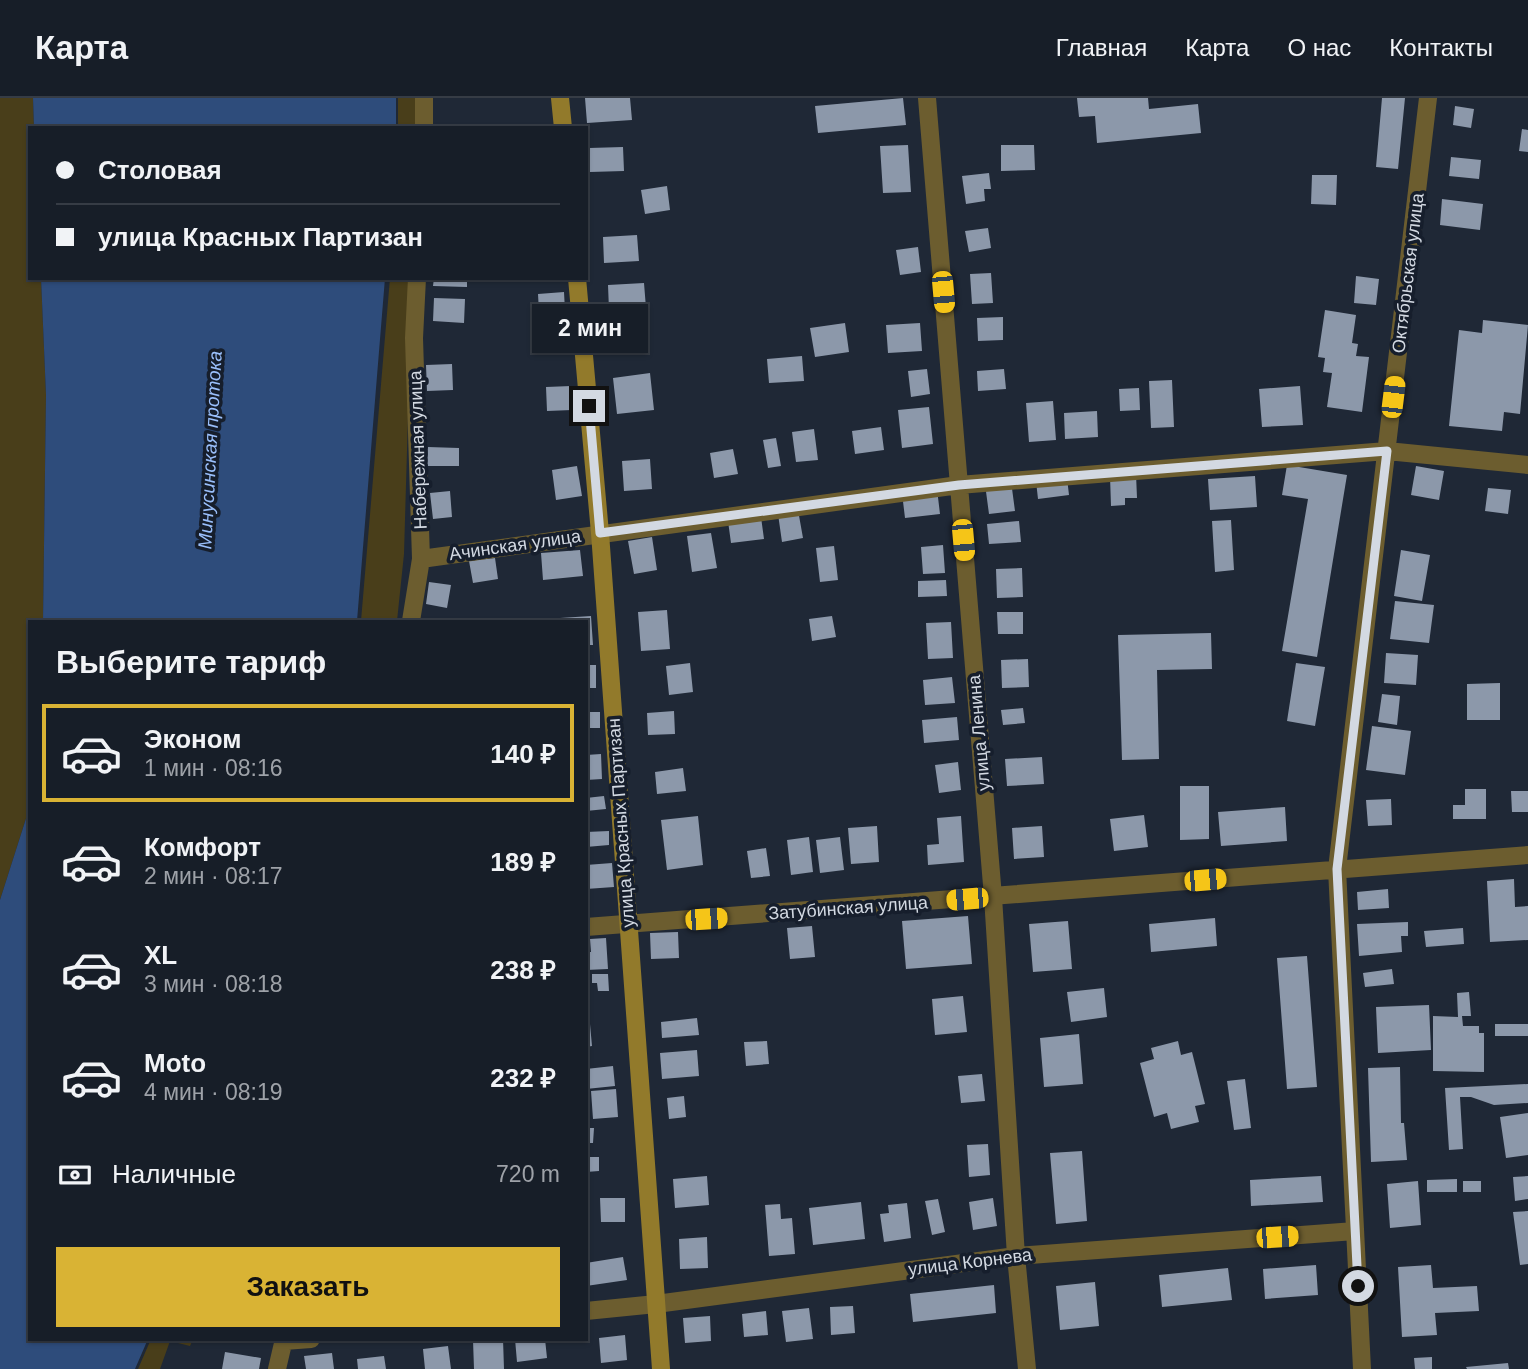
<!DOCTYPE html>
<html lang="ru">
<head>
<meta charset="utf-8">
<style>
	:root { --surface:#171e28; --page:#202730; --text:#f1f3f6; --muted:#9ea2a8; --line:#363c45; --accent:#d9b334 }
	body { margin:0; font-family:Arial,sans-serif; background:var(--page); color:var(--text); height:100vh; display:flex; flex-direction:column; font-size:26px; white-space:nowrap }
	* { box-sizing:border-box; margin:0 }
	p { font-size:23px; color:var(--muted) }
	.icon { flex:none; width:38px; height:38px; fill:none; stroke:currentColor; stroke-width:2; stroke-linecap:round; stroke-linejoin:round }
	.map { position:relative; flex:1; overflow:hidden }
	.side { position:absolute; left:28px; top:522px; width:560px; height:721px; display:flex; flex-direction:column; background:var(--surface); border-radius:0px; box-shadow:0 2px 5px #0004,0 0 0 2px var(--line) }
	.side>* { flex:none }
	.hud { position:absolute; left:28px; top:28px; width:560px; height:154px; border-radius:0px; box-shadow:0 2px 5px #0004,0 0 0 2px var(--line); display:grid; align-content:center; height:154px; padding:0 28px; background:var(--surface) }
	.end { position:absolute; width:32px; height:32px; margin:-16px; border:9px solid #d3d9e2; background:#111; box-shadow:0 0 0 4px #111 }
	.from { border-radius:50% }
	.bubble { position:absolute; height:49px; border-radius:0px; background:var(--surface); box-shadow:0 2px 5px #0004,0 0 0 2px var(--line); font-size:23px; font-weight:700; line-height:49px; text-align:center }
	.car { position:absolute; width:21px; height:42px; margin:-21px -10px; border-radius:9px; box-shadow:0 0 5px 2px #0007; background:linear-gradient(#f5c518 24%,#345 0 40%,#f5c518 0 76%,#345 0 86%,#f5c518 0) }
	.hud b { display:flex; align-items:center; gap:24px; height:66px; font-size:26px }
	.hud b+b { border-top:2px solid var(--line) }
	.hud i { width:18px; height:18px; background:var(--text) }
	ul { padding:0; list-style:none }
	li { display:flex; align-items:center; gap:21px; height:98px; margin:0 14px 10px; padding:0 14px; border:4px solid transparent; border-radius:0px }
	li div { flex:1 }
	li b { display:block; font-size:26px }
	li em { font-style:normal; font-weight:700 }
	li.on { border-color:var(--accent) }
	li>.icon { width:63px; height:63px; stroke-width:1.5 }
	h2 { padding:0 28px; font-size:32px; line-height:84px }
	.pay { display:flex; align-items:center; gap:18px; height:77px; padding:0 28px; font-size:26px }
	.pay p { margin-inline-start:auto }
	.button { display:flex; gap:14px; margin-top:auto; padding:14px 28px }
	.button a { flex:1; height:80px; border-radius:0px; background:var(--accent); color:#111; font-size:28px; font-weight:700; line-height:80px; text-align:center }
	header { display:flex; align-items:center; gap:42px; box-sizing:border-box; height:98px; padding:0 35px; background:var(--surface); border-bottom:2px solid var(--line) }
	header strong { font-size:33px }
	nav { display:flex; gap:38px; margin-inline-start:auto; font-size:24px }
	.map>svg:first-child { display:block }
	.green { fill:#493e1a }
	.water { fill:#2e4c7b }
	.building { fill:#8c98aa }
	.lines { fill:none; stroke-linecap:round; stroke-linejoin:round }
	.minor { stroke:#6c5d2f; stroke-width:18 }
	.secondary { stroke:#927a2b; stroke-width:18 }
	.route { stroke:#d3d9e2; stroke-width:9 }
	.labels { text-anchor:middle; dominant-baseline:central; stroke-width:7; stroke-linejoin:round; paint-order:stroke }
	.street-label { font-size:18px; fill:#d3d9e2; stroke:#161e2c }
	.water-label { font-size:19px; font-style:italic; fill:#9abffb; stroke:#161e2c }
</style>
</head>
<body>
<header>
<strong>Карта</strong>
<nav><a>Главная</a><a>Карта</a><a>О нас</a><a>Контакты</a></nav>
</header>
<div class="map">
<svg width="1528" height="1271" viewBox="0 0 1528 1271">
	<rect width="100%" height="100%" fill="#1f2836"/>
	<path class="green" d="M0,0h33l1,30h-4v150h11l5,117 -3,226h-13v185l-30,94z
		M398,0h21v30h-21z
		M390,180h22l-8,276 -7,67h-36z
		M151,1241h42l-3,7 -20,-5 -10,28h-22z"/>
	<path class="water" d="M33,0h363v30h-362z
		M41,180h344l-28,343h-314l3,-226z
		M30,708v533h118l-13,30h-135v-469z"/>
	<path class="building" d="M585,0h45l2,22 -45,3z
		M903,0l3,27 -88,8 -3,-27z
		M1077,0h71l1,11 49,-5 3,29 -104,10 -2,-27 -16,1z
		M1382,0h23l-7,71 -22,-2z
		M1455,8l19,3 -3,19 -18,-3z
		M1522,31l6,1v22l-9,-1z
		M908,47l3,47 -28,1 -3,-47z
		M1001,47h33l1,25 -34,1z
		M623,49l1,24 -34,1 -1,-24z
		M1451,59l30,3 -2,19 -30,-3z
		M989,75l2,16h-7l1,12 -19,3 -4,-28z
		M1312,77h25l-1,30 -25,-1z
		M667,88l3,24 -25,4 -4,-24z
		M1442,101l41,5 -3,26 -40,-5z
		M988,130l3,20 -22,4 -4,-21z
		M637,137l2,26 -35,2 -1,-26z
		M918,149l3,25 -21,3 -4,-25z
		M991,175l2,30 -21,1 -2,-30z
		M1356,178l23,3 -3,26 -22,-2z
		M434,180h33v9l-34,-1z
		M644,185l2,25 -37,2 -1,-25z
		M564,194l1,19 -26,1 -1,-18z
		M434,200l31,1 -1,24 -31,-2z
		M1325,212l31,5 -4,28 6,1 -2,12 13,1 -7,55 -35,-5 5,-34 -9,-1 2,-14 -7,-1z
		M1003,219v23l-25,1 -1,-23z
		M1483,222l45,5 -8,89 -16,-2 -2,19 -53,-5 10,-96 23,3z
		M845,225l4,29 -34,5 -5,-29z
		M920,225l2,28 -34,2 -2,-28z
		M802,258l2,25 -35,2 -2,-24z
		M452,266l1,26 -26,1 -1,-26z
		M927,271l3,25 -19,3 -3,-26z
		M1004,271l2,20 -28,2 -1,-20z
		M650,275l4,37 -37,4 -4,-36z
		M1172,282l2,47 -23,1 -2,-47z
		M571,288l1,24 -25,1 -1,-24z
		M1300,288l3,39 -41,2 -3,-38z
		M1139,290l1,22 -20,1 -1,-22z
		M1053,303l3,39 -27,2 -3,-39z
		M929,309l4,37 -31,4 -4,-38z
		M1097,313l1,26 -33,2 -1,-26z
		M881,329l3,23 -29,4 -3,-23z
		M814,331l4,31 -22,2 -4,-30z
		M776,340l5,28 -13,2 -5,-28z
		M428,349l31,1v18h-32z
		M733,351l5,25 -24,4 -4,-25z
		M650,361l2,30 -28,2 -2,-30z
		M1287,367l60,10 -30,182 -35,-6 26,-152 -26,-4z
		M577,368l5,30 -26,4 -4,-30z
		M1416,368l28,5 -5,29 -28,-5z
		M1136,376l1,24h-12v7l-14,1 -1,-30z
		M1255,378l2,31 -47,3 -2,-31z
		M1067,380l2,17 -31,4 -2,-18z
		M1011,383l4,30 -26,3 -4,-30z
		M1488,390l23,2 -3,24 -23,-3z
		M937,391l3,25 -35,4 -3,-25z
		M450,393l2,26 -19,2 -3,-26z
		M798,412l5,28 -21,4 -4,-28z
		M761,419l3,22 -33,4 -3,-22z
		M1231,422l3,50 -19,2 -3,-51z
		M1019,423l2,21 -32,2 -2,-20z
		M711,435l6,35 -25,4 -5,-36z
		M652,439l5,33 -23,4 -6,-33z
		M943,447l2,28 -22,1 -2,-27z
		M834,448l4,34 -18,2 -4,-34z
		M580,452l3,26 -40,4 -2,-27z
		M1401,452l29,5 -8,46 -28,-5z
		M495,460l3,21 -25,4 -4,-22z
		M1022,470l1,29 -26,1 -1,-29z
		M946,482l1,16 -29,1v-16z
		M429,484l22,3 -4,23 -21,-4z
		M1395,503l39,4 -5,38 -39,-4z
		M667,512l3,39 -29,2 -3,-39z
		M997,514h26v22h-25z
		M591,518l2,29h-7v-24h-26v-3z
		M832,518l4,21 -24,4 -3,-22z
		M951,524l2,36 -25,1 -2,-36z
		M1211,535l1,36 -55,1 2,89 -37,1 -4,-125z
		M1386,555l32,2 -2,30 -32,-2z
		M1028,561l1,28 -27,1 -1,-28z
		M690,565l3,29 -24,3 -3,-29z
		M1296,565l29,4 -10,59 -28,-5z
		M586,567h10v23h-10z
		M952,579l3,26 -30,2 -2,-25z
		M1500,585v37h-33v-36z
		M1382,596l18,2 -3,29 -19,-3z
		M1023,610l2,15 -22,2 -2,-15z
		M674,613l1,23 -27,1 -1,-22z
		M586,614h14v16h-14z
		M957,619l2,23 -35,3 -2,-23z
		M1372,628l39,5 -6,44 -39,-5z
		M601,656l1,25 -16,1v-25z
		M1042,659l2,27 -37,2 -2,-27z
		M958,664l3,28 -22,3 -4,-28z
		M683,670l3,23 -29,3 -2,-22z
		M1180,688h29v53l-29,1z
		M1465,691h21v30h-33v-14h12z
		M1511,693h17v21h-16z
		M604,698l2,13 -20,2v-13z
		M1391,701l1,26 -24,1 -2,-26z
		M1285,709l2,34 -66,5 -3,-34z
		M1144,717l4,32 -34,4 -4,-32z
		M698,718l5,49 -36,5 -6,-50z
		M961,718l3,46 -36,3 -1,-20 12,-1 -2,-26z
		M877,728l2,36 -28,2 -3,-36z
		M1042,728l2,31 -30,2 -2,-31z
		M609,733v14l-23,2v-15z
		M809,739l4,35 -22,3 -4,-35z
		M840,739l4,33 -24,3 -4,-33z
		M766,750l4,28 -19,2 -4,-27z
		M612,765l2,24 -28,2v-24z
		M1514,781l1,28 13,-1v34l-38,2 -3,-61z
		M1388,791l1,19 -31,2 -1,-18z
		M968,818l4,48 -66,5 -4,-48z
		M1215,820l2,28 -66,6 -2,-28z
		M1068,823l4,48 -39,3 -4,-48z
		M1408,824v14h-7l1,16 -43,4 -2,-32z
		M812,828l3,31 -25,2 -3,-31z
		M1463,830l1,16 -38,3 -2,-16z
		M678,834l1,26 -28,1 -1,-26z
		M606,840l2,31 -22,1v-18h5l-1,-13z
		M1307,858l10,131 -30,2 -10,-131z
		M1392,871l2,15 -29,3 -2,-14z
		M592,876h16l1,17h-11l-1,-8h-5z
		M1104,890l3,29 -36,5 -4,-30z
		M1469,894l2,24h-9l1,10h16v7h5v39l-51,-1v-55l25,1 -1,-24z
		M963,898l4,36 -32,3 -3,-36z
		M1429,907l2,45 -53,3 -2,-46z
		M697,920l2,17 -37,3 -1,-16z
		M586,926h4l2,22 -6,1z
		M1495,926h33v12h-33z
		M1079,936l4,50 -39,3 -4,-49z
		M767,943l2,23 -23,2 -2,-24z
		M1178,943l3,14 11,-3 13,52 -10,2 4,16 -28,7 -4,-16 -13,4 -14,-54 14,-4 -3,-11z
		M697,952l2,26 -37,3 -2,-26z
		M613,968l2,20 -29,3v-20z
		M1400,969l1,56h3l3,37 -36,2 -3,-94z
		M982,976l3,27 -24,2 -3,-27z
		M1245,981l6,49 -17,2 -7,-49z
		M1528,986v19l-34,2 -23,-8h-11l3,52 -14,1 -4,-62z
		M616,991l2,28 -25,2 -2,-28z
		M684,998l2,21 -17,2 -2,-21z
		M1528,1015v42l-22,3 -6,-41z
		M586,1030h8l-1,15h-7z
		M988,1046l2,31 -21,2 -2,-32z
		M1082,1053l5,70 -31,3 -6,-71z
		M586,1059h13v14l-13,1z
		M707,1078l2,29 -34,3 -2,-29z
		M1321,1078l2,26 -72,4 -1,-26z
		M1528,1078v23l-13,2 -2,-24z
		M1457,1081v13h-30v-12z
		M1418,1083l3,44 -31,3 -3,-44z
		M1463,1083h18v11h-18z
		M600,1100h25v24h-24z
		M993,1100l4,28 -24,4 -4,-28z
		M938,1101l7,33 -13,3 -7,-34z
		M861,1104l4,37 -52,6 -4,-37z
		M907,1105l4,35 -27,4 -4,-28 9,-1 -1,-8z
		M780,1106l1,15 11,-1 3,36 -26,2 -4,-51z
		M1528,1113v53l-8,1 -7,-53z
		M707,1139l1,31 -28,1 -1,-30z
		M623,1159l4,23 -41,6v-23z
		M1316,1167l2,30 -53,4 -2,-30z
		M1431,1167l2,23 44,-2 2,25 -44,2 2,22 -35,2 -4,-70z
		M1228,1170l4,32 -70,7 -3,-32z
		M1095,1184l4,44 -39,4 -4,-44z
		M994,1187l2,28 -83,9 -3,-28z
		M853,1208l2,27 -24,2 -1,-28z
		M809,1210l4,31 -27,3 -4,-31z
		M766,1213l2,24 -24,2 -2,-23z
		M710,1218l1,25 -26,2 -2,-25z
		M625,1237l2,25 -26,3 -2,-25z
		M503,1241l1,30h-30l-1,-29z
		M515,1241h30l2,19 -30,4z
		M448,1248l3,23h-26l-2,-20z
		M225,1254l36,6 -2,11h-37z
		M332,1255l2,16h-28l-2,-13z
		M384,1258l2,13h-28l-1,-10z
		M1432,1259v12h-17l-1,-11z
		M1508,1265l1,6h-42l-1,-2z"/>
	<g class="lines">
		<path class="minor" d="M424,0v30
			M927,0l66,799 23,359 11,113
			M421,461l538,-74 428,-34 141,14
			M411,523l10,-62 -7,-221 3,-60
			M586,829l942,-72
			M586,1213l70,-7 360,-48 339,-25
			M284,1243l27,-2
			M277,1271l7,-30
			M1362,1271l-25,-500 91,-771"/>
		<path class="secondary" d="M560,0l3,30
			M577,180l23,255 61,836"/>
	</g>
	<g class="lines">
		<path class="route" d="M589,308l11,127 359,-48 428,-34 -50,418 21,417"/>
	</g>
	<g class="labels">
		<g class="street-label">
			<text transform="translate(1408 175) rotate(-83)">Октябрьская улица</text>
			<text transform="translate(418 352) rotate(-92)">Набережная улица</text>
			<text transform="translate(515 447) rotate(-8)">Ачинская улица</text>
			<text transform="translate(979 635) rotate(-95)">улица Ленина</text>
			<text transform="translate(621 725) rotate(-94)">улица Красных Партизан</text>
			<text transform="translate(848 810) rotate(-4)">Затубинская улица</text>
			<text transform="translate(970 1164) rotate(-7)">улица Корнева</text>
		</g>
		<g class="water-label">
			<text transform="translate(210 352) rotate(-87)">Минусинская протока</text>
		</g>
	</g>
</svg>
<i class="end from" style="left:1358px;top:1188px"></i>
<i class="end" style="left:589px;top:308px"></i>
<div class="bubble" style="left:532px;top:206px;width:116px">2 мин</div>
<i class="car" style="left:943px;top:194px;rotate:175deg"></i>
<i class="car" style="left:1393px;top:299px;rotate:7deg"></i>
<i class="car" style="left:963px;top:442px;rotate:175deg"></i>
<i class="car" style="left:1205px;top:782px;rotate:85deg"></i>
<i class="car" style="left:967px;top:801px;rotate:265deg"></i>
<i class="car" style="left:706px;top:821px;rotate:86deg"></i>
<i class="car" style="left:1277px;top:1139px;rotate:86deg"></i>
<div class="hud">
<b><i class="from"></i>Столовая</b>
<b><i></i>улица Красных Партизан</b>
</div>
<section class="side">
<h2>Выберите тариф</h2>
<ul>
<li class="on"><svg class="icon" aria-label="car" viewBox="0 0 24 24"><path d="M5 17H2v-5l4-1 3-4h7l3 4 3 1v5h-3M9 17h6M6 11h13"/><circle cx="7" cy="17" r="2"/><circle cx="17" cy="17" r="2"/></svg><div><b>Эконом</b><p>1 мин · 08:16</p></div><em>140 ₽</em></li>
<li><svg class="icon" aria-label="car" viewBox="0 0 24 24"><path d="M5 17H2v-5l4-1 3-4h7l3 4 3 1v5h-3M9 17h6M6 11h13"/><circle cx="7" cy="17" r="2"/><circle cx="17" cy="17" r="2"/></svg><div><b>Комфорт</b><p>2 мин · 08:17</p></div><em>189 ₽</em></li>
<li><svg class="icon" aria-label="car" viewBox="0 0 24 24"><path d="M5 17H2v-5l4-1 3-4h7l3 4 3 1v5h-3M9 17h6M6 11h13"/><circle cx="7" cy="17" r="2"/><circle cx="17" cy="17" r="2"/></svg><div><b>XL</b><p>3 мин · 08:18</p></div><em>238 ₽</em></li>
<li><svg class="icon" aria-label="car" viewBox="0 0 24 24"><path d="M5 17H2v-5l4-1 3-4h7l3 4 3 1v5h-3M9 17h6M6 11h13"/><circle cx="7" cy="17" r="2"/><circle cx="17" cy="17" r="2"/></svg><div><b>Moto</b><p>4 мин · 08:19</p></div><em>232 ₽</em></li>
</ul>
<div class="pay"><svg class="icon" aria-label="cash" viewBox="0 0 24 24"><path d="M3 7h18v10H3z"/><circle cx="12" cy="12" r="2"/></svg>Наличные<p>720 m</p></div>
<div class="button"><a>Заказать</a></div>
</section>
</div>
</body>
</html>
